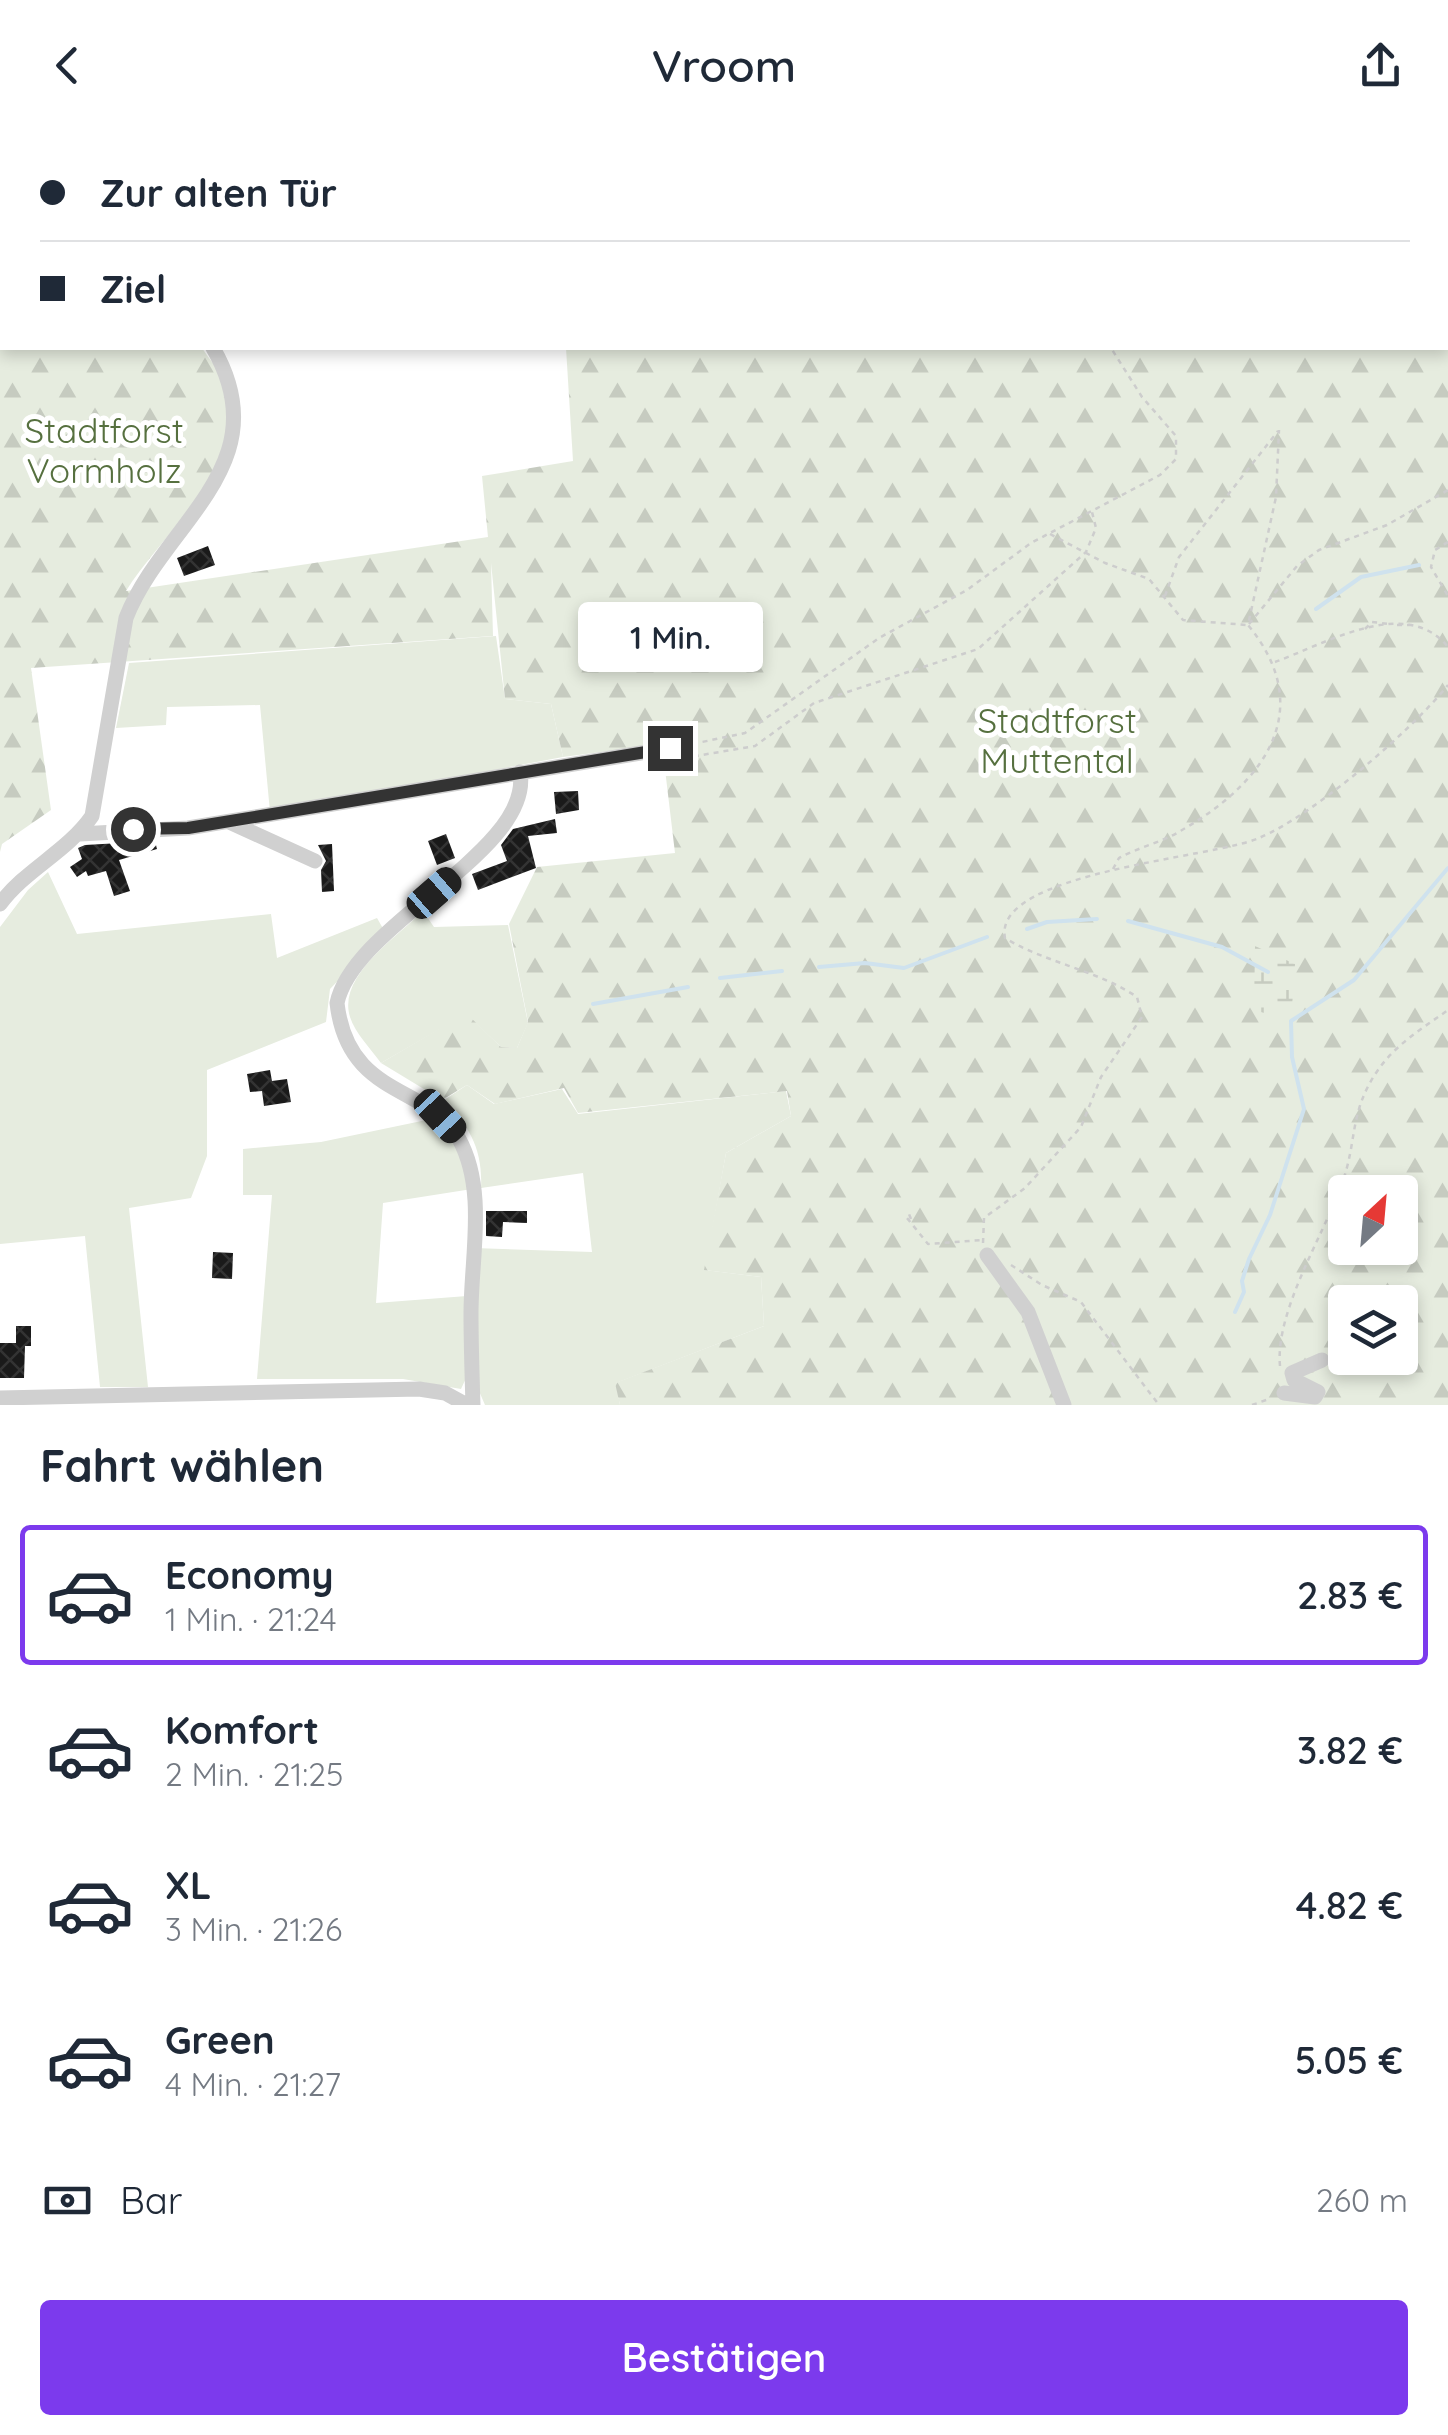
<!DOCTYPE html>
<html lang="de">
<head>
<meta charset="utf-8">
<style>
	:root { --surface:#fff; --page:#f2f2f3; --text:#1f2937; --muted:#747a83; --line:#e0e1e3; --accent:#7c3aed }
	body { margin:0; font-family:Quicksand,sans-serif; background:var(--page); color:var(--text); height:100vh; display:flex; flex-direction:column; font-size:38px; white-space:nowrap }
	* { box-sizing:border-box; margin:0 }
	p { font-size:32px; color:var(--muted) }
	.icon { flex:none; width:55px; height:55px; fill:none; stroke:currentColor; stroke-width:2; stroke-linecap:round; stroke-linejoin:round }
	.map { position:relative; height:1275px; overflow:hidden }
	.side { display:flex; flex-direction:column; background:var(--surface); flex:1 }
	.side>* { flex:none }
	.guide { position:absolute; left:0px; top:0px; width:1450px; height:220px; box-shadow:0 5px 15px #0003; display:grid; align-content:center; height:220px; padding:0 40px; background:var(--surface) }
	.needle { width:65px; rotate:26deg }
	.controls { position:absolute; left:1328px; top:1045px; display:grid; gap:20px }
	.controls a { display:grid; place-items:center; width:90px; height:90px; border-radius:10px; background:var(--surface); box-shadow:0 5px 15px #0003; font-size:50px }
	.end { position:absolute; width:45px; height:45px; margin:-22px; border:12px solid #333; background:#fff; box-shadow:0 0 0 5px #fff }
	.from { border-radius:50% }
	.bubble { position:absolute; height:70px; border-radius:10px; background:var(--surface); box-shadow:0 5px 15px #0003; font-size:32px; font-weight:600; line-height:70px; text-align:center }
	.car { position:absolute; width:30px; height:60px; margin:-30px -15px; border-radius:12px; box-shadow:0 0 8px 2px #0007; background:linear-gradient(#222 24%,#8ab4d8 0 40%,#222 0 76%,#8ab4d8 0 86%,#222 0) }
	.guide b { display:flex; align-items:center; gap:35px; height:95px; font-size:38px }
	.guide b+b { border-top:2px solid var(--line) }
	.guide i { width:25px; height:25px; background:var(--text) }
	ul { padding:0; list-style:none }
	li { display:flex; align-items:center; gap:30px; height:140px; margin:0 20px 15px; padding:0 20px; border:5px solid transparent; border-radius:10px }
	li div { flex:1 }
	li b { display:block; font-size:38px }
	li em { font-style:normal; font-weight:600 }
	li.current { border-color:var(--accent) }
	li>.icon { width:90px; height:90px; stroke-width:1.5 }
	h2 { padding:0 40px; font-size:45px; line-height:120px }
	.pay { display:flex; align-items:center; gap:25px; height:110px; padding:0 40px; font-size:38px }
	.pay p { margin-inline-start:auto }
	.cta { display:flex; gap:20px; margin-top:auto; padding:20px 40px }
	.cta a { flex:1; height:115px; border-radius:10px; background:var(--accent); color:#fff; font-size:40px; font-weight:600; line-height:115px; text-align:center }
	header { display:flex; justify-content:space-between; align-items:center; height:130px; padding:0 40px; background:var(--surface); font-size:45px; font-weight:600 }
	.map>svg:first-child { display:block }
	.grass { fill:#e6ecdf }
	.forest { fill:url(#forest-firs); fill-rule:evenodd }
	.wetland { fill:url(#wetland-marsh) }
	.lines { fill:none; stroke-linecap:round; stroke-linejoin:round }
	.stream { stroke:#cfe2ee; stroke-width:4 }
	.building { fill:url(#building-cross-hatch) }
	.path { stroke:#cdcdcd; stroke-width:2.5; stroke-dasharray:5 5; stroke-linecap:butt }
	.minor { stroke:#d0d0d0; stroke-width:15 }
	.route { stroke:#333; stroke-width:12 }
	.labels { text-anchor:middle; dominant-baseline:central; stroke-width:10; stroke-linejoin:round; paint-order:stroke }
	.park-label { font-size:35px; fill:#56703f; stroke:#fff }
</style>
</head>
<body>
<header><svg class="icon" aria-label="back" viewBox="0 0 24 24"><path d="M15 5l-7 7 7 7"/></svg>Vroom<svg class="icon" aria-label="share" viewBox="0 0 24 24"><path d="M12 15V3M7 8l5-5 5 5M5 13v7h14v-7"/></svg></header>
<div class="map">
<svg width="1448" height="1275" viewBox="0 0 1448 1275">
	<defs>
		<pattern id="forest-firs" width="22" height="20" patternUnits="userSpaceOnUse" patternTransform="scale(2.5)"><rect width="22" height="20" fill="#e6ecdf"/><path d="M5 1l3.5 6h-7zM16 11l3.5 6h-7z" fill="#c6cbc0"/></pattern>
		<pattern id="wetland-marsh" width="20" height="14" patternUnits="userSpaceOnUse" patternTransform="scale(2.5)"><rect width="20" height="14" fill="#e6ecdf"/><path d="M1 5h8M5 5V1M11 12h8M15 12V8" fill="none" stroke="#c6cbc0"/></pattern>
		<pattern id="building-cross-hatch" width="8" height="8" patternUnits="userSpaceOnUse" patternTransform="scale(2.5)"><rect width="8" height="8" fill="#1a1a1a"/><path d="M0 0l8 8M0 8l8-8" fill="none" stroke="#333"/></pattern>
	</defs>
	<rect width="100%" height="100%" fill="#fff"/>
	<path class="grass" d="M58,0h923l-924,2z
		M496,506l9,63 46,5 12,53 -293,55 -10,-107 -93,2 -1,18 -50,3 13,-65z
		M48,742l29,62 194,-20 6,44 100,-40 8,14 -55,57 -4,33 -119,48v86l-16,42 -62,10 19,179h-48l-15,-151 -85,8v-317l28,-37z
		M423,781l11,16 74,-2 20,98 -11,25 -16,-1 -35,-33 -85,49c-10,-14 -26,-30 -31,-46 -13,-41 47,-80 73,-106z
		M467,955l27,19 68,-15 16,25 208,-23 5,25 -65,37 -21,117 56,7 3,49 -148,57 4,22h-135l-9,-21 -2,-136 118,4 -9,-79 -102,15c2,-37 -11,-65 -40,-86z
		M436,988l19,11 17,60 -89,14 -7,100 91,-7v80l-6,13 -58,-10h-146l15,-184h-29v-46l78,-7z"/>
	<path class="forest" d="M0,0h44l-42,2v216h200c7,11 21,26 25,39 21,79 -66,147 -101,204l362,-54 -6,-61 91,-15 -7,-113h882v-216h-308l308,-2v1275h-828l-5,-22 149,-57 -3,-49 -57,-7 22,-117 65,-37 -4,-25 -209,22 -14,-25 -69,16 -28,-19 -25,15 -61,-37 85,-50 35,34 16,1 11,-26 -19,-98 28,-57 138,-14 -13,-109 -99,13 -12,-53 -46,-5 -14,-136 2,73 -462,32 20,142 -49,34 -2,8zM1345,1062h55v56h-55zM1345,1172h55v56h-55z"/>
	<path class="wetland" d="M1255,816l40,18 -4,57 -37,-11z"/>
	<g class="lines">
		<path class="stream" d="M1316,479l45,-32 58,-12
			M1128,791l94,26 46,25
			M1027,799l20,-7 50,-3
			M819,837l46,-4 39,5 83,-31
			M720,848l62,-7
			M593,874l95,-17
			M1235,1182l9,-20 -2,-11 7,-22 21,-44 34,-106 -12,-52 -1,-36 63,-41 94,-112"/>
	</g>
	<path class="building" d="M208,416l7,19 -31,11 -7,-18z
		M578,661l1,19 -23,4 -2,-22z
		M555,689l2,14 -29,3 8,32 -58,22 -6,-16 35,-13 -6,-16 12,-16z
		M446,704l9,24 -18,7 -9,-24z
		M155,711l2,8 -38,11 11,31 -16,5 -8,-25 -18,5 -2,-5 -9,6 -7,-10 12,-8 -4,-11 7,-3z
		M332,714l2,47 -12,1 -1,-22 5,-9 -8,-16z
		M270,940l2,11 15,-2 4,23 -27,4 -2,-15 -12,1 -3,-18z
		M486,1081h41v12l-24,-1 -1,15 -16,-1z
		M213,1122l20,1 -1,26 -20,-1z
		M16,1196h15v20h-6l-1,32h-24v-35h16z"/>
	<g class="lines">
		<path class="path" d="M49,2l2,-2
			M0,107h2
			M997,218h3
			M1050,404l55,29 44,16 34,41 64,5
			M1448,412l-13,8 -4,17 17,29
			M1165,466l14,-39 99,-126
			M1249,494l48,-58 22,-16 68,-25 61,-35
			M1397,495h17
			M1365,499l7,-7 17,2
			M1275,532c50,-18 131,-67 173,-15
			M683,616l62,-13 134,-95 88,-48 64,-47 129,-68 16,-16v-23l-34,-39 -31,-49
			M684,628l71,-12 59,-43 164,-54 108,-97 10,-24 -4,-16
			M1113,739l6,-11c20,-11 44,-16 63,-28 82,-47 136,-120 66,-205l28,-128 3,-67
			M911,1089l-2,-5 -2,4 21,26 54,-4
			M983,1113l1,-25 41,-30 56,-61 20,-50 41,-60 -5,-20c-40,-27 -91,-34 -132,-59 -13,-66 209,-80 254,-100 55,-23 152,-107 189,-153
			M1011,1135l31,20 39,17 78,103
			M1280,1236c-5,-54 42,-128 61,-180 17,-44 7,-73 37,-116 18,-26 45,-42 70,-60
			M1252,1275l17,-6"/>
		<path class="minor" d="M1117,2l10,-2
			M229,692l86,39
			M80,704l108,-6 483,-80
			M0,774c26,-35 67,-52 92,-88l34,-198c37,-95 155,-153 87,-270
			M987,1125l41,57 36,93
			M1284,1263l31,4 3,-5 -24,-12 -2,-7 30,-13
			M0,1268l419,-9 26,4 22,12
			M473,1275c-1,-31 -2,-61 -2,-92 0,-56 16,-123 -12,-174 -30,-55 -111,-40 -122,-136 17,-80 197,-152 183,-231"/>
	</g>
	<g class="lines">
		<path class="route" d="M133,699l55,-1 482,-80"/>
	</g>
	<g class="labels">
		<g class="park-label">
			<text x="104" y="300">Stadtforst<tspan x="104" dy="40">Vormholz</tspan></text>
			<text x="1057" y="590">Stadtforst<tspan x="1057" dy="40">Muttental</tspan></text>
		</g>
	</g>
</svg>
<div class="controls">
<a><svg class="needle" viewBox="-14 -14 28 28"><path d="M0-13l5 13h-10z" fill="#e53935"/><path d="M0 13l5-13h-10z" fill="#747a83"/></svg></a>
<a><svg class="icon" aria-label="layers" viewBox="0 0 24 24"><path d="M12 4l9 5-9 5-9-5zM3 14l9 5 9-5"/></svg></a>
</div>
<i class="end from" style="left:133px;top:699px"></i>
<i class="end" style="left:670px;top:618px"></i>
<div class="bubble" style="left:578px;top:472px;width:185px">1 Min.</div>
<i class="car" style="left:434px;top:763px;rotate:49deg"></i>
<i class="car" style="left:440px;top:986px;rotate:137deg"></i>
<div class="guide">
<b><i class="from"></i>Zur alten Tür</b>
<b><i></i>Ziel</b>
</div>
</div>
<section class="side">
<h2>Fahrt wählen</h2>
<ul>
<li class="current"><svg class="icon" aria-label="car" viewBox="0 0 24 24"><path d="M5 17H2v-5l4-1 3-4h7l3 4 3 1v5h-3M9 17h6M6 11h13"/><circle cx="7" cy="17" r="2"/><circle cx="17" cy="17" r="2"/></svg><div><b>Economy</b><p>1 Min. · 21:24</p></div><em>2.83 €</em></li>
<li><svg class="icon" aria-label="car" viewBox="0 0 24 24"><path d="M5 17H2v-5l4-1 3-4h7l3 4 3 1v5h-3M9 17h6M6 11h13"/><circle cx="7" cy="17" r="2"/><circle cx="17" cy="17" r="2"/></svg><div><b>Komfort</b><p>2 Min. · 21:25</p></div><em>3.82 €</em></li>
<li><svg class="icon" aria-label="car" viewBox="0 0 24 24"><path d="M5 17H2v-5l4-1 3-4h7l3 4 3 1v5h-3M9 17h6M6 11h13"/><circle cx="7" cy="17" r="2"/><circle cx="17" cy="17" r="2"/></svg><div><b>XL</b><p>3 Min. · 21:26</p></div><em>4.82 €</em></li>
<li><svg class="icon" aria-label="car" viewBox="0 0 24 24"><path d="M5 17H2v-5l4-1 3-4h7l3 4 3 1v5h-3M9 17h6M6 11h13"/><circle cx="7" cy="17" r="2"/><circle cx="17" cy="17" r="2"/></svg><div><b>Green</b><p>4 Min. · 21:27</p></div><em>5.05 €</em></li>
</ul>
<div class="pay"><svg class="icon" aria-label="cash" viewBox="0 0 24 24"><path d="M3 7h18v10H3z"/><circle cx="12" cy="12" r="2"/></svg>Bar<p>260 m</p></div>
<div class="cta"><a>Bestätigen</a></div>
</section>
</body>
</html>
